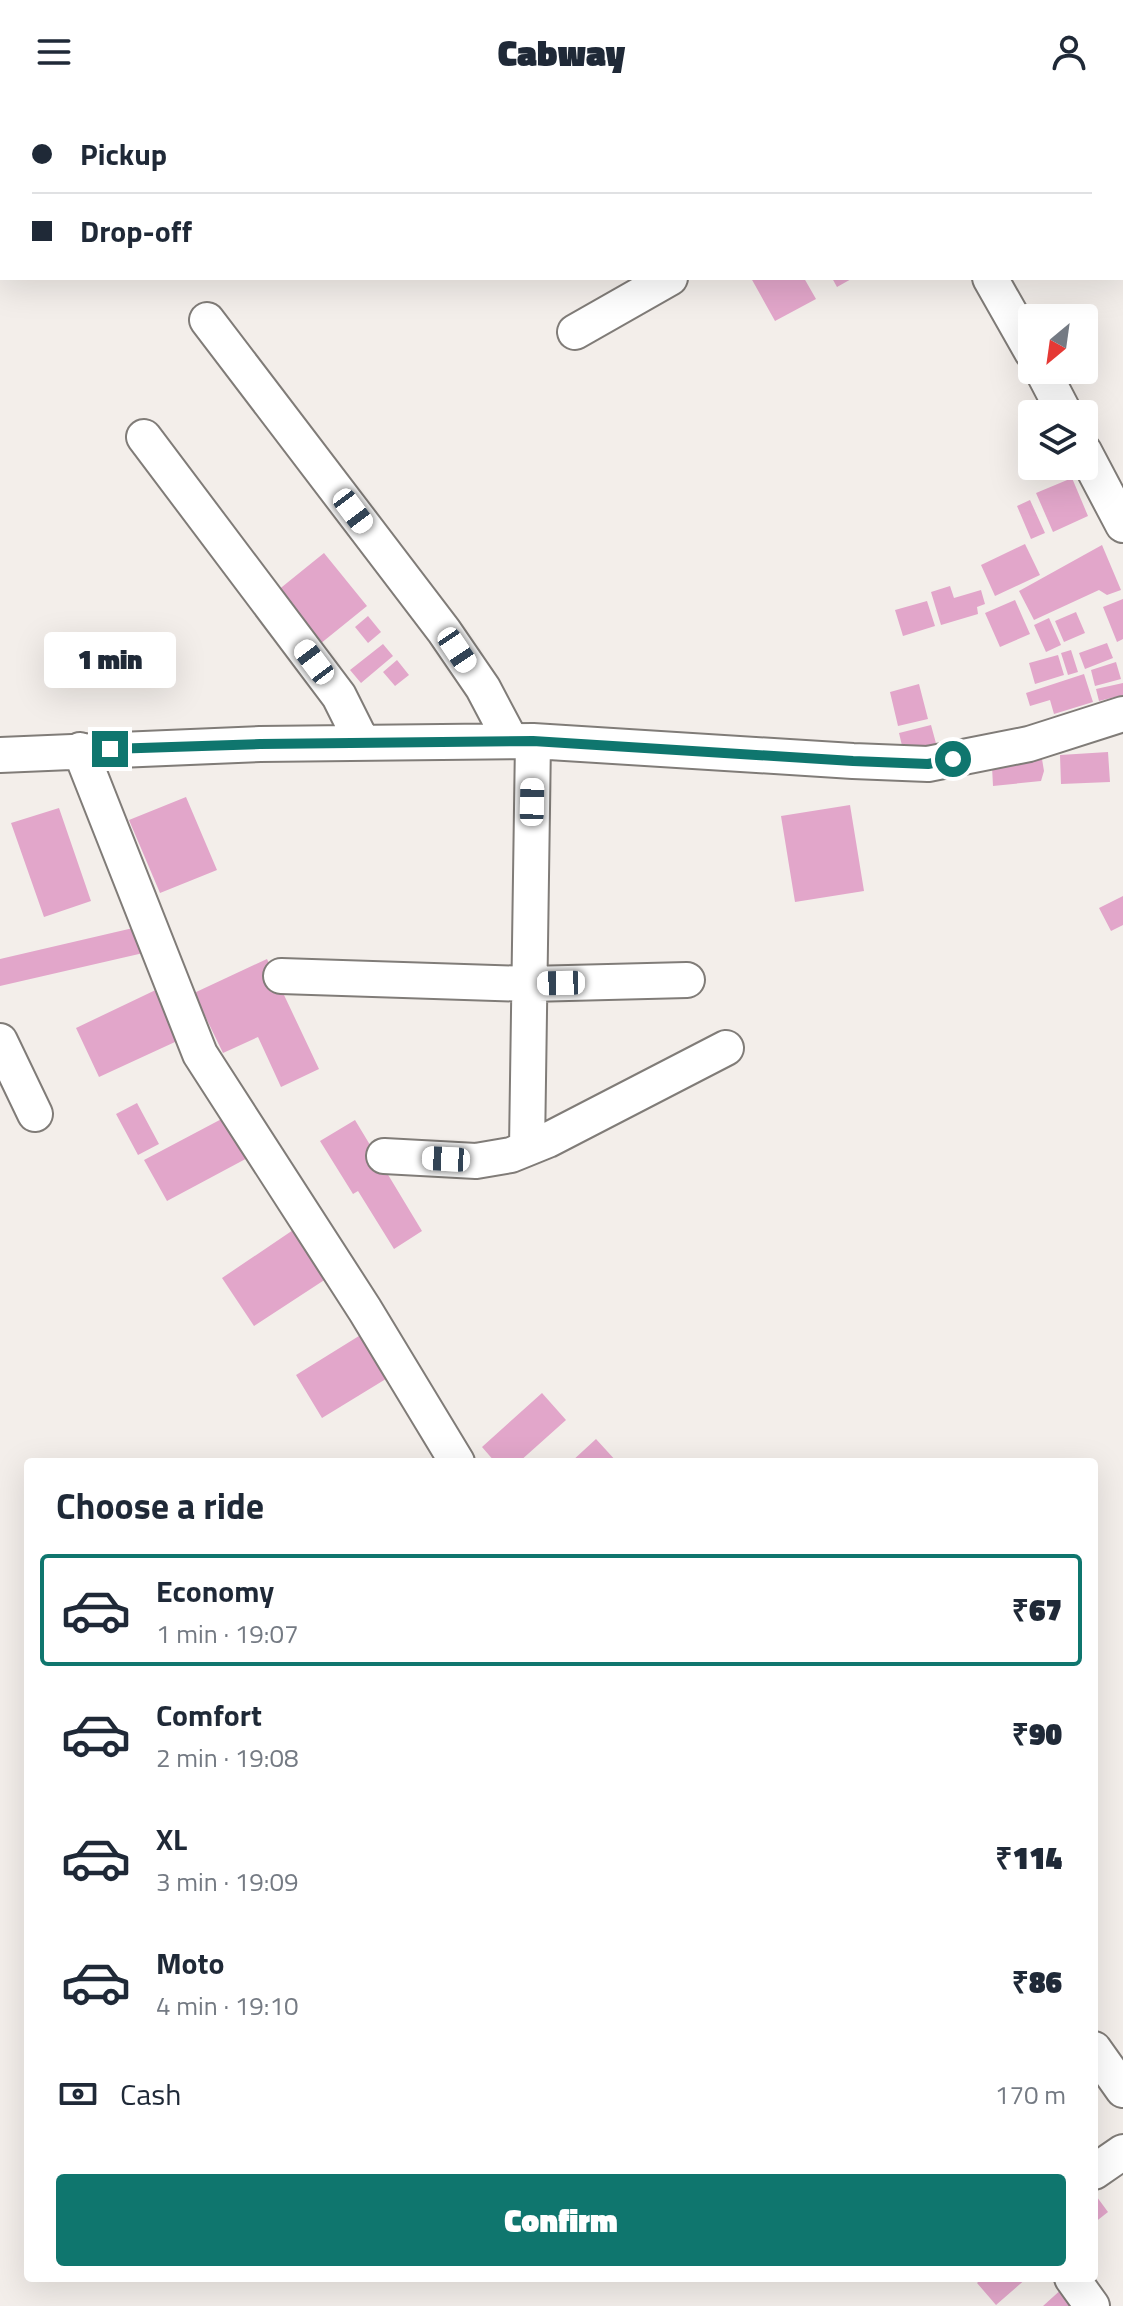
<!DOCTYPE html>
<html lang="en">
<head>
<meta charset="utf-8">
<style>
	:root { --surface:#fff; --page:#f2f2f3; --text:#1f2937; --muted:#747a83; --line:#e0e1e3; --accent:#0f766e }
	body { margin:0; font-family:"Titillium Web",sans-serif; background:var(--page); color:var(--text); height:100vh; display:flex; flex-direction:column; font-size:30px; white-space:nowrap }
	* { box-sizing:border-box; margin:0 }
	p { font-size:26px; color:var(--muted) }
	.icon { flex:none; width:44px; height:44px; fill:none; stroke:currentColor; stroke-width:2; stroke-linecap:round; stroke-linejoin:round }
	.map { position:relative; flex:1; overflow:hidden }
	.panel { position:absolute; left:24px; top:1354px; width:1074px; height:824px; display:flex; flex-direction:column; background:var(--surface); border-radius:8px; box-shadow:0 8px 32px #0002 }
	.panel>* { flex:none }
	.guide { position:absolute; left:0px; top:0px; width:1124px; height:176px; box-shadow:0 8px 32px #0002; display:grid; align-content:center; height:176px; padding:0 32px; background:var(--surface) }
	.needle { width:52px; rotate:209deg }
	.fabs { position:absolute; left:1018px; top:200px; display:grid; gap:16px }
	.fabs a { display:grid; place-items:center; width:80px; height:80px; border-radius:8px; background:var(--surface); box-shadow:0 8px 32px #0002; font-size:40px }
	.end { position:absolute; width:36px; height:36px; margin:-18px; border:10px solid #0f766e; background:#fff; box-shadow:0 0 0 4px #fff }
	.from { border-radius:50% }
	.bubble { position:absolute; height:56px; border-radius:8px; background:var(--surface); box-shadow:0 8px 32px #0002; font-size:26px; font-weight:800; line-height:56px; text-align:center }
	.car { position:absolute; width:24px; height:48px; margin:-24px -12px; border-radius:10px; box-shadow:0 0 6px 2px #0007; background:linear-gradient(#fff 24%,#345 0 40%,#fff 0 76%,#345 0 86%,#fff 0) }
	.guide b { display:flex; align-items:center; gap:28px; height:76px; font-size:30px }
	.guide b+b { border-top:2px solid var(--line) }
	.guide i { width:20px; height:20px; background:var(--text) }
	ul { padding:0; list-style:none }
	li { display:flex; align-items:center; gap:24px; height:112px; margin:0 16px 12px; padding:0 16px; border:4px solid transparent; border-radius:8px }
	li div { flex:1 }
	li b { display:block; font-size:30px }
	li em { font-style:normal; font-weight:800 }
	li.on { border-color:var(--accent) }
	li>.icon { width:72px; height:72px; stroke-width:1.5 }
	h2 { padding:0 32px; font-size:36px; line-height:96px }
	.pay { display:flex; align-items:center; gap:20px; height:88px; padding:0 32px; font-size:30px }
	.pay p { margin-inline-start:auto }
	.cta { display:flex; gap:16px; margin-top:auto; padding:16px 32px }
	.cta a { flex:1; height:92px; border-radius:8px; background:var(--accent); color:#fff; font-size:32px; font-weight:800; line-height:92px; text-align:center }
	header { display:flex; justify-content:space-between; align-items:center; height:104px; padding:0 32px; background:var(--surface); font-size:36px; font-weight:800 }
	.map>svg:first-child { display:block }
	.building { fill:#e2a6ca }
	.lines { fill:none; stroke-linecap:round; stroke-linejoin:round }
	.minor-casing { stroke:#807c78; stroke-width:38 }
	.minor { stroke:#fff; stroke-width:34 }
	.route { stroke:#0f766e; stroke-width:10 }
</style>
</head>
<body>
<header><svg class="icon" aria-label="menu" viewBox="0 0 24 24"><path d="M4 6h16M4 12h16M4 18h16"/></svg>Cabway<svg class="icon" aria-label="person" viewBox="0 0 24 24"><circle cx="12" cy="8" r="4"/><path d="M4 21q1-7 8-7t8 7"/></svg></header>
<div class="map">
<svg width="1123" height="2202" viewBox="0 0 1123 2202">
	<rect width="100%" height="100%" fill="#f3eeea"/>
	<path class="building" d="M751,174h53l12,21 -41,22z
		M832,174h21l-16,9z
		M1072,374l16,38 -35,16 -17,-39z
		M1030,396l15,33 -14,6 -14,-33z
		M1025,440l15,31 -45,21 -14,-31z
		M1102,441l19,45 -14,5 -8,-5 -65,30 -15,-29z
		M324,449l43,53 -47,38 -43,-53z
		M950,482l4,12 27,-8 4,14 -8,3 1,7 -37,11 -10,-33z
		M1123,495v40l-6,3 -14,-35z
		M1015,496l15,34 -30,13 -15,-34z
		M927,497l8,25 -32,10 -8,-26z
		M1076,508l9,21 -21,9 -9,-21z
		M368,512l13,16 -13,11 -13,-16z
		M1049,514l12,27 -15,7 -12,-27z
		M1107,539l6,15 -28,11 -6,-16z
		M383,540l10,12 -32,27 -11,-13z
		M1071,546l7,22 -10,3 -7,-22z
		M1058,551l6,20 -29,9 -6,-21z
		M397,556l12,15 -14,11 -12,-14z
		M1116,558l5,17 -26,7 -4,-16z
		M1084,570l9,28 -39,12 -4,-14 -20,6 -4,-13z
		M1123,579v12l-24,6 -3,-12z
		M919,580l9,35 -30,7 -8,-34z
		M931,621l6,22 -33,7 -5,-21z
		M1108,648l2,30 -49,2 -1,-29z
		M1042,655l2,12 -3,10 -48,5 -1,-19z
		M186,693l31,73 -57,23 -31,-73z
		M850,701l14,86 -69,11 -14,-86z
		M59,704l32,93 -47,16 -33,-94z
		M1123,792v29l-12,6 -12,-23z
		M146,821l6,26 -152,35v-27z
		M267,855l52,110 -38,18 -23,-50 -35,16 -29,-60z
		M164,882l24,50 -89,41 -23,-49z
		M137,999l22,41 -21,11 -22,-41z
		M231,1010l22,41 -86,46 -23,-41z
		M355,1016l67,111 -28,18 -36,-58 -5,3 -33,-53z
		M299,1122l33,49 -78,51 -32,-48z
		M367,1227l27,43 -72,44 -26,-43z
		M542,1289l24,27 -47,42h-24l-13,-15z
		M596,1335l21,23h-46z
		M1094,2089l14,19 -14,11z
		M982,2174h45l-31,27 -19,-22z
		M1064,2183l17,19h-38z"/>
	<g class="lines">
		<g class="minor-casing">
			<path id="minor" d="M894,0l1,2
				M990,174l42,74
				M207,216l237,311 39,57 28,53
				M575,228l95,-54
				M1042,266l23,44
				M144,333l195,259 23,46
				M1084,347l39,74
				M80,646l120,304 165,256 92,152
				M0,651l260,-11 273,-3 320,20 75,3 101,-20 94,-30
				M281,872l248,8 158,-4
				M0,937l35,73
				M527,1044l6,-407
				M384,1052l92,5 35,-6 37,-15 178,-92
				M1094,1945l29,41
				M1094,2068l29,-20
				M1072,2174l20,28"/>
		</g>
		<use href="#minor" class="minor"/>
	</g>
	<g class="lines">
		<path class="route" d="M110,645l150,-5 273,-3 320,20 75,3 25,-5"/>
	</g>
</svg>
<div class="fabs">
<a><svg class="needle" viewBox="-14 -14 28 28"><path d="M0-13l5 13h-10z" fill="#e53935"/><path d="M0 13l5-13h-10z" fill="#747a83"/></svg></a>
<a><svg class="icon" aria-label="layers" viewBox="0 0 24 24"><path d="M12 4l9 5-9 5-9-5zM3 14l9 5 9-5"/></svg></a>
</div>
<i class="end from" style="left:953px;top:655px"></i>
<i class="end" style="left:110px;top:645px"></i>
<div class="bubble" style="left:44px;top:528px;width:132px">1 min</div>
<i class="car" style="left:353px;top:407px;rotate:143deg"></i>
<i class="car" style="left:457px;top:546px;rotate:146deg"></i>
<i class="car" style="left:314px;top:558px;rotate:323deg"></i>
<i class="car" style="left:532px;top:698px;rotate:1deg"></i>
<i class="car" style="left:561px;top:879px;rotate:269deg"></i>
<i class="car" style="left:446px;top:1055px;rotate:273deg"></i>
<div class="guide">
<b><i class="from"></i>Pickup</b>
<b><i></i>Drop-off</b>
</div>
<section class="panel">
<h2>Choose a ride</h2>
<ul>
<li class="on"><svg class="icon" aria-label="car" viewBox="0 0 24 24"><path d="M5 17H2v-5l4-1 3-4h7l3 4 3 1v5h-3M9 17h6M6 11h13"/><circle cx="7" cy="17" r="2"/><circle cx="17" cy="17" r="2"/></svg><div><b>Economy</b><p>1 min · 19:07</p></div><em>₹67</em></li>
<li><svg class="icon" aria-label="car" viewBox="0 0 24 24"><path d="M5 17H2v-5l4-1 3-4h7l3 4 3 1v5h-3M9 17h6M6 11h13"/><circle cx="7" cy="17" r="2"/><circle cx="17" cy="17" r="2"/></svg><div><b>Comfort</b><p>2 min · 19:08</p></div><em>₹90</em></li>
<li><svg class="icon" aria-label="car" viewBox="0 0 24 24"><path d="M5 17H2v-5l4-1 3-4h7l3 4 3 1v5h-3M9 17h6M6 11h13"/><circle cx="7" cy="17" r="2"/><circle cx="17" cy="17" r="2"/></svg><div><b>XL</b><p>3 min · 19:09</p></div><em>₹114</em></li>
<li><svg class="icon" aria-label="car" viewBox="0 0 24 24"><path d="M5 17H2v-5l4-1 3-4h7l3 4 3 1v5h-3M9 17h6M6 11h13"/><circle cx="7" cy="17" r="2"/><circle cx="17" cy="17" r="2"/></svg><div><b>Moto</b><p>4 min · 19:10</p></div><em>₹86</em></li>
</ul>
<div class="pay"><svg class="icon" aria-label="cash" viewBox="0 0 24 24"><path d="M3 7h18v10H3z"/><circle cx="12" cy="12" r="2"/></svg>Cash<p>170 m</p></div>
<div class="cta"><a>Confirm</a></div>
</section>
</div>
</body>
</html>
